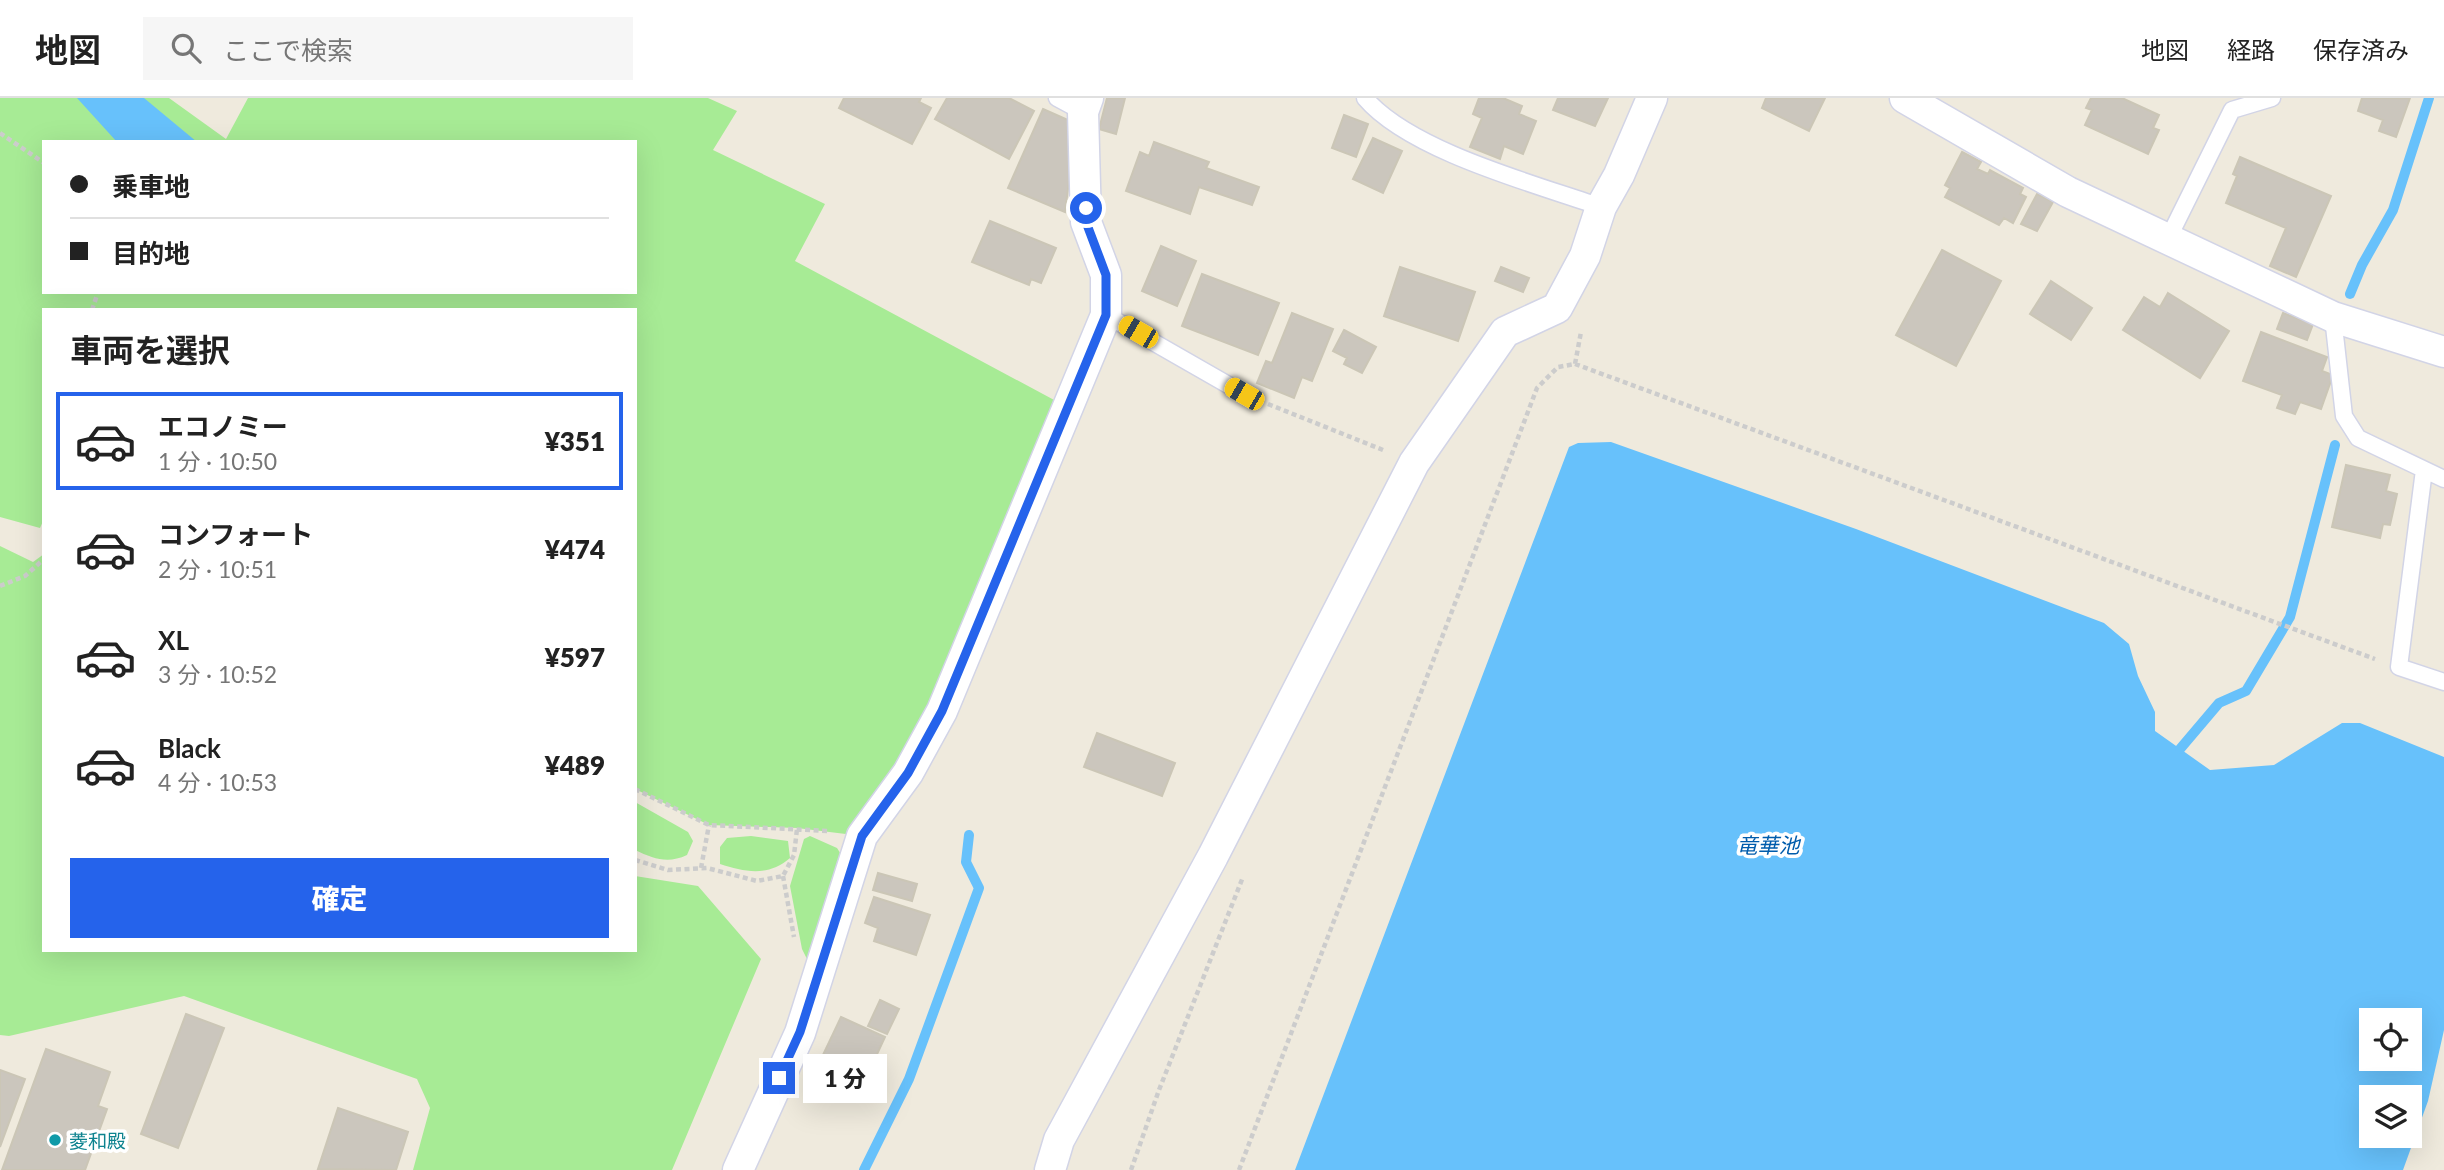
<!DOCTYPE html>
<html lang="ja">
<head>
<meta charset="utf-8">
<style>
	:root { --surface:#fff; --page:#f6f6f6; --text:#222; --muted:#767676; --line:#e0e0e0; --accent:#2563eb }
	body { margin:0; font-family:Lato,"Noto Sans JP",sans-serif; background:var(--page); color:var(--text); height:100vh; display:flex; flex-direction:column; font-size:26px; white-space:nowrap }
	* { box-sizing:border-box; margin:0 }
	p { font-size:23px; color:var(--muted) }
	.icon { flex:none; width:38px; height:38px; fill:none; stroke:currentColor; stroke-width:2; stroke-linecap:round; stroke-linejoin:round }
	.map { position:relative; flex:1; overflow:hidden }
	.sheet { position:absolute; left:42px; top:210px; width:595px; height:644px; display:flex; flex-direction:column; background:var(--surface); border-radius:0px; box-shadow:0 7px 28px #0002 }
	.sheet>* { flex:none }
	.banner { position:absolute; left:42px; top:42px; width:595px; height:154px; border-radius:0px; box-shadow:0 7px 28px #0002; display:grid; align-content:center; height:154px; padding:0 28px; background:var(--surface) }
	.tools { position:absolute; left:2359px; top:910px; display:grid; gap:14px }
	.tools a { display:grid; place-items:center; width:63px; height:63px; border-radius:0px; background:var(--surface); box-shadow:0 7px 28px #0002; font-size:35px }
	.end { position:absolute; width:32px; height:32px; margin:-16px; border:9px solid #2563eb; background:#fff; box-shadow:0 0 0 4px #fff }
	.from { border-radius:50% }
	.bubble { position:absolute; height:49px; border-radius:0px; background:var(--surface); box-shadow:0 7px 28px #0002; font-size:23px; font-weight:800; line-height:49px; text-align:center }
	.car { position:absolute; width:21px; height:42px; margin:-21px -10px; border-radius:9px; box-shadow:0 0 5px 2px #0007; background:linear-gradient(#f5c518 24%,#345 0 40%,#f5c518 0 76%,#345 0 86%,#f5c518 0) }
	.banner b { display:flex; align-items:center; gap:24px; height:66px; font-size:26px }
	.banner b+b { border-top:2px solid var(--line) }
	.banner i { width:18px; height:18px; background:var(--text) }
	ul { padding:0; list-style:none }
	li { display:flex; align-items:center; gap:21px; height:98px; margin:0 14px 10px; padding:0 14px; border:4px solid transparent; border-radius:0px }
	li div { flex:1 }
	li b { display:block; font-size:26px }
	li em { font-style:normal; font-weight:800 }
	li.selected { border-color:var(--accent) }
	li>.icon { width:63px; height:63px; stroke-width:1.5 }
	h2 { padding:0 28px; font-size:32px; line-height:84px }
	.action { display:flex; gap:14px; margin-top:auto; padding:14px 28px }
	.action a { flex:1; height:80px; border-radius:0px; background:var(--accent); color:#fff; font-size:28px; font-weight:800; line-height:80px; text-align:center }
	header { display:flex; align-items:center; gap:42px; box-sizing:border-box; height:98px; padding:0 35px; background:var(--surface); border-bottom:2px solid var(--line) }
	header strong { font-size:33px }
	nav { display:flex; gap:38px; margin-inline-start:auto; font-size:24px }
	.search { width:490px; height:63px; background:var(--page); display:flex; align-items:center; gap:18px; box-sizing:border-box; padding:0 24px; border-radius:0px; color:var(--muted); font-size:26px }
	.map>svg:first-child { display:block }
	.green { fill:#a7eb95; fill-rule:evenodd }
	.water { fill:#67c1fb; fill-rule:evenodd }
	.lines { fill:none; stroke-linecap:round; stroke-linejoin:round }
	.stream { stroke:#67c1fb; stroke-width:10 }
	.building { fill:#cbc6bd; stroke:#cbc6b6; stroke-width:2 }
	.lane-casing { stroke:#d2d4e6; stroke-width:19 }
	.street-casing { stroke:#d2d4e6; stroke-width:33 }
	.path { stroke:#ccc; stroke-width:4.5; stroke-dasharray:5 3.5; stroke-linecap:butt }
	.lane { stroke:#fff; stroke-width:16 }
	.street { stroke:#fff; stroke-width:30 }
	.route { stroke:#2563eb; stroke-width:9 }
	.culture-dot { fill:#0f9aa8; stroke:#fff; stroke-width:2.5 }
	.labels { text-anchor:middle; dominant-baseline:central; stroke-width:7; stroke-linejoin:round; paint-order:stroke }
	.culture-label { font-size:19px; fill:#0d838f; stroke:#fff; text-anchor:start }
	.water-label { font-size:21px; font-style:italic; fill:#005cac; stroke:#fff }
</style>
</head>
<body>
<header>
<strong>地図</strong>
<div class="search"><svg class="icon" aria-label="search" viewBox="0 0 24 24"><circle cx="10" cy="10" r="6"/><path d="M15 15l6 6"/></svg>ここで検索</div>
<nav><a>地図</a><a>経路</a><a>保存済み</a></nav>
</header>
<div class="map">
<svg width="2444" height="1072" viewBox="0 0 2444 1072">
	<rect width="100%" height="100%" fill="#efeadd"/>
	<path class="green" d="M0,0h169l57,41 22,-41h460l29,13 -24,39 112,54 -30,57 274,147 -127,303 -80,125 -65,-8 -88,-3 -74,-36v-479h-591v209l-4,9 -40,-11zM44,44h591v150h-591z
		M0,448l33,16 11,-8v396h591v-74l63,10 63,73 -89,211h-259l17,-62 -13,-29 -233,-83 -175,40 -9,-1z
		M635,704l53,30 5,9 -6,14c-19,9 -33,4 -52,-5z
		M751,738l37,5 2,17c-22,19 -45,14 -70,6v-17l7,-9z
		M810,738l27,12 7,11 -28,94 -9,6 -5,-10 -12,-63 14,-47z"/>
	<path class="water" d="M77,0h67l53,44h-80z
		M1611,344l245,87 248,94 25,21 9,32 17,36v19l55,39 64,-5 68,-42h18l84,34v273l-16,71 -25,69h-1108l274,-723 9,-4zM2371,922h39v39h-39zM2371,999h39v39h-39z"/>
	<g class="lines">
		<path class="stream" d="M2350,196l12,-29 31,-55 36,-112
			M2180,651l39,-46 27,-12 44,-74 45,-172
			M864,1072l45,-91 70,-191 -13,-26 3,-27"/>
	</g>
	<path class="building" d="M844,0h77l-2,4 12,6 -19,36 -73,-36z
		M947,0h62l25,13 -25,48 -74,-40z
		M1107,0h18l-9,36 -17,-5z
		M1479,0h24l19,8 -3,8 17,7 -13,33 -19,-8 -4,13 -30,-12 12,-29 -9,-4z
		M1558,0h50l-13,28 -42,-16z
		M1766,0h59l-16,33 -47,-23z
		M2091,0h31l37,17 -6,13 6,2 -11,24 -63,-29 7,-15 -6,-2z
		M2362,0h48l-14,39 -17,-6 4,-11 -25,-9z
		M1043,11l27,12 1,45 -6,46 -57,-24z
		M1344,17l24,9 -12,33 -24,-9z
		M1373,40l29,13 -19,42 -30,-14z
		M1154,44l55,20 -3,6 53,19 -7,18 -53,-18 -9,27 -64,-23 14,-39 9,4z
		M1962,54l19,10 -4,7 11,5 2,-4 33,18 -3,6 6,3 -13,26 -9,-5 -5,7 -54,-28 5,-9 -5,-3z
		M2240,59l91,39 -35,81 -26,-11 16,-38 -60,-25 11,-27 -4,-2z
		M2037,96l16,8 -16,29 -16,-7z
		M990,123l66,27 -15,35 -10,-4 -2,6 -57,-23z
		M1161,148l35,15 -19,45 -35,-15z
		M1942,152l59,31 -45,85 -60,-31z
		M1400,169l75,25 -17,49 -74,-25z
		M1501,169l28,11 -6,14 -28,-11z
		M1202,176l77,29 -21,52 -76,-29z
		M2051,183l41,27 -21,32 -41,-26z
		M2168,195l61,38 -29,47 -77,-48 21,-33 16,10z
		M1292,215l41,16 -21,52 -10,-4 -8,21 -37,-15 9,-22 6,2z
		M2283,215l30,11 -6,16 -30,-11z
		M1344,232l32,17 -14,26 -18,-9 3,-6 -14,-7z
		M2261,234l66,25 -5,14 11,4 -12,34 -21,-7 -5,12 -18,-6 5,-13 -39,-14z
		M2346,367l44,10 -4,16 11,3 -7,31 -7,-1 -3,14 -48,-11z
		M1097,635l78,30 -13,33 -78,-29z
		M878,775l39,11 -5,17 -39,-11z
		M874,799l56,18 -14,40 -42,-14 4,-13 -13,-5z
		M880,902l19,9 -12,25 -19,-8z
		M186,916l38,14 -46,120 -37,-14z
		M841,919l44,20 -19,41 -44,-21z
		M46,951l64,23 -12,34 9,3 -22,61h-83z
		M0,972l25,9 -25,68z
		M338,1010l70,24 -12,38 -78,-1z"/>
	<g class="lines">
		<g class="lane-casing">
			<path id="lane" d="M1057,0l26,14
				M1365,0c45,53 170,86 236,109
				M2168,141l64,-129 40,-12
				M1106,217l138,79
				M2333,219l11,99 14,22 86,41
				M2424,372l-25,197 45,15"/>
		</g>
		<g class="street-casing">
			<path id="street" d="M1905,0l163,94 265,125 111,35
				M738,1072l62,-137 62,-197 46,-63 34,-62 164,-396v-40l-20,-53 -3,-110 5,-14
				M1050,1072l9,-30 154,-284 201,-393 91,-131 52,-24 28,-52 16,-49 18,-32 33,-77"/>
		</g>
		<path class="path" d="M0,35l44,30
			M92,212l6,-18
			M1575,266l800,295
			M1268,306l115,46
			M0,488l25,-10 19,-17
			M635,691l74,36 120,6
			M635,762l33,10 39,-2 50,13 26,-5 11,-21 3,-26
			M701,770l8,-43
			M783,778l11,61
			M1131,1072l28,-80 84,-213
			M1239,1072l298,-782 21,-21 17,-3 6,-32"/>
		<use href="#lane" class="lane"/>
		<use href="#street" class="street"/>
	</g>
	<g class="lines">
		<path class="route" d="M779,980l21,-46 62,-196 46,-63 34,-62 164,-396v-40l-20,-53v-14"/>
	</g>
	<circle class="culture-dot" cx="55" cy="1042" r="7"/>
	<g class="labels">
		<g class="culture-label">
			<text x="69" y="1042">菱和殿</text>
		</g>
		<g class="water-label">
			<text x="1768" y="746">竜華池</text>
		</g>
	</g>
</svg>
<div class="tools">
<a><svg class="icon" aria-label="locate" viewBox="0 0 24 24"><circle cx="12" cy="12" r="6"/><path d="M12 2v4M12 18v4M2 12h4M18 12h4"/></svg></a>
<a><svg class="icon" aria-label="layers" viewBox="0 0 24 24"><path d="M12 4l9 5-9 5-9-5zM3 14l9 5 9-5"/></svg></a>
</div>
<i class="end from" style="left:1086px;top:110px"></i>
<i class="end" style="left:779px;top:980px"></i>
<div class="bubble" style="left:803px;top:956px;width:84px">1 分</div>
<i class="car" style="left:1138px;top:234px;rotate:300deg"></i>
<i class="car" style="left:1244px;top:296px;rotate:300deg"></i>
<div class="banner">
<b><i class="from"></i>乗車地</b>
<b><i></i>目的地</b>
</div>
<section class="sheet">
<h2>車両を選択</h2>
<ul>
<li class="selected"><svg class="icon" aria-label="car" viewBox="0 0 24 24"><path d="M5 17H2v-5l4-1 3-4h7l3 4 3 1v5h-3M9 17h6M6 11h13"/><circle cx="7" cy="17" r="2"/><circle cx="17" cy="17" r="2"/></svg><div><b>エコノミー</b><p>1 分 · 10:50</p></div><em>¥351</em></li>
<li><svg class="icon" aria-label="car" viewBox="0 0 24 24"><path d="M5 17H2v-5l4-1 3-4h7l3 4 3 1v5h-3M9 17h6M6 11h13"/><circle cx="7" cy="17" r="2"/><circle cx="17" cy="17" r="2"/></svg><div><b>コンフォート</b><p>2 分 · 10:51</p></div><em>¥474</em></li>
<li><svg class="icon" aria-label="car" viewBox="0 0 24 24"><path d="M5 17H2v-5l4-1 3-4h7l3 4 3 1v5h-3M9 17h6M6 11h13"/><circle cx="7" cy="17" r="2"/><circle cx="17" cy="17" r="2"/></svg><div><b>XL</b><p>3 分 · 10:52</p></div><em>¥597</em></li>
<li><svg class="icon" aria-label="car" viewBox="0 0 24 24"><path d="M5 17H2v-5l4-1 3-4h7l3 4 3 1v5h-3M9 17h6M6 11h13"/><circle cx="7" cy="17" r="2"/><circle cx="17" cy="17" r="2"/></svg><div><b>Black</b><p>4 分 · 10:53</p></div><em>¥489</em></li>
</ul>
<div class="action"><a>確定</a></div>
</section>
</div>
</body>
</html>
